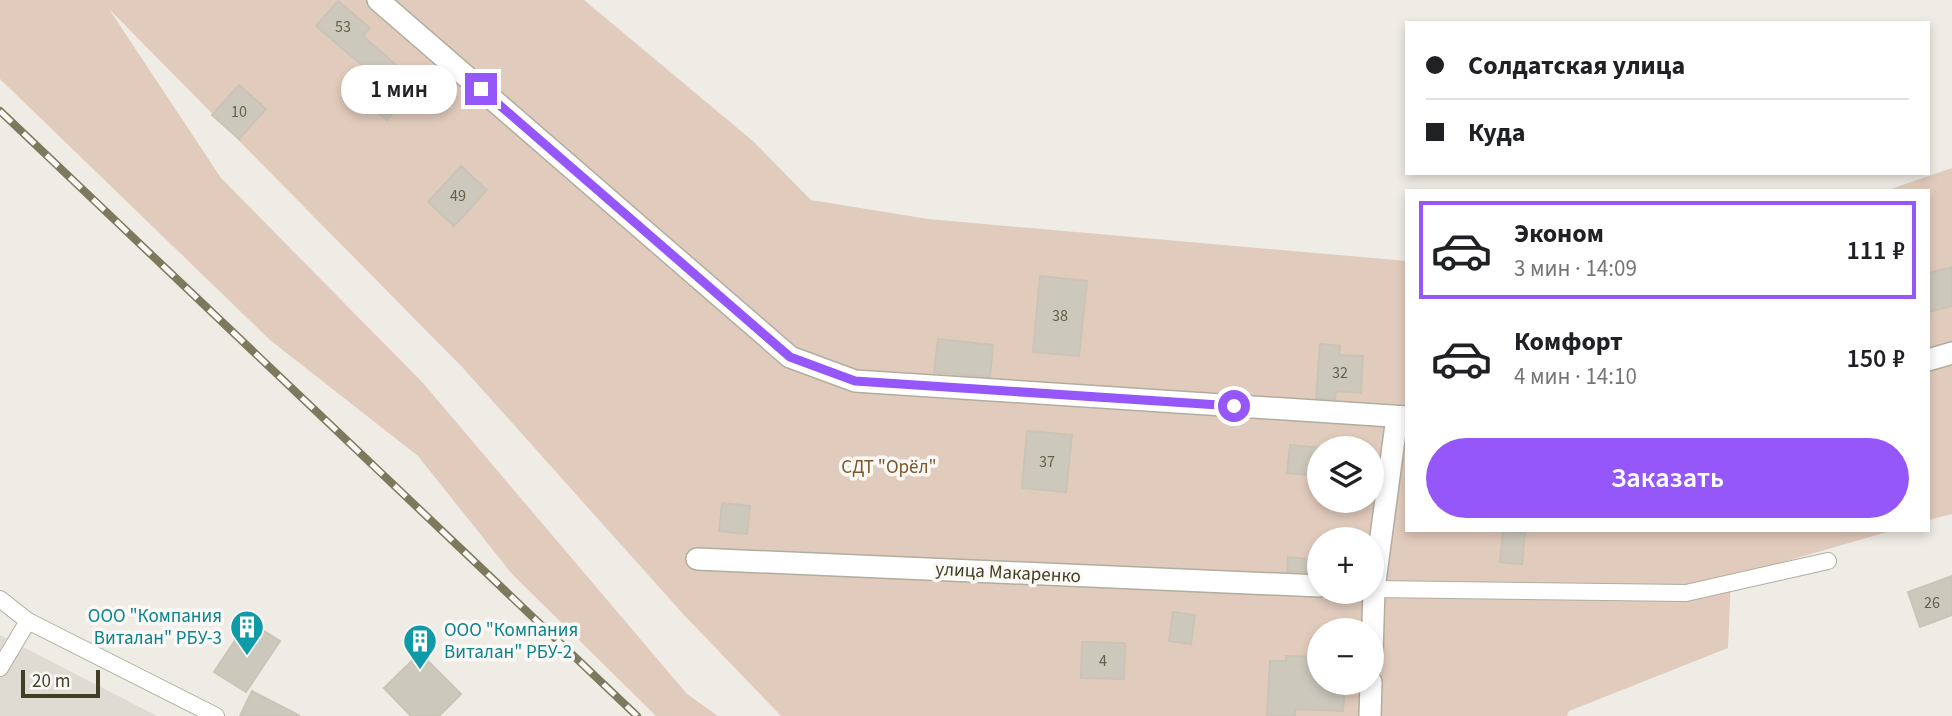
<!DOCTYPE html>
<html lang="ru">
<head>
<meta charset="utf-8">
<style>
	:root { --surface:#fff; --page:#f6f6f6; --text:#202124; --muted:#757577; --line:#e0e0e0; --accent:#9657fa }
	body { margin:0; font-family:"Source Sans 3",sans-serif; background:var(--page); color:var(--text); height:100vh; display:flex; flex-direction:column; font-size:26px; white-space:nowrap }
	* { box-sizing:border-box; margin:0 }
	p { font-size:23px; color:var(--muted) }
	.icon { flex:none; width:38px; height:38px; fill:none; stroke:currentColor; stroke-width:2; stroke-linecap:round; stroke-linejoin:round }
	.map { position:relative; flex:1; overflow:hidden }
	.drawer { position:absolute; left:1405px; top:189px; width:525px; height:343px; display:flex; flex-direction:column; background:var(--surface); border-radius:0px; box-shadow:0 4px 10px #0003 }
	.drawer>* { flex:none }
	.top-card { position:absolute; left:1405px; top:21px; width:525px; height:154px; border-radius:0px; box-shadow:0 4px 10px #0003; display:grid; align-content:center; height:154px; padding:0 21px; background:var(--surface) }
	.tools { position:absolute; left:1307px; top:436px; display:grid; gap:14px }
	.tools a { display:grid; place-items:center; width:77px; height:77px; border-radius:50%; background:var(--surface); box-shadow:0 4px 10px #0003; font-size:35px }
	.scale { position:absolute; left:21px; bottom:18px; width:79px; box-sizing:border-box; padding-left:7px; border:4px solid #423e22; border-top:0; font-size:19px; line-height:24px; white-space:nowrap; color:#423e22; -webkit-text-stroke:5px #fbf9f6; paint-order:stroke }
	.end { position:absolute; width:32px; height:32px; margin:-16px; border:9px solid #9657fa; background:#fff; box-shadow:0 0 0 4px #fff }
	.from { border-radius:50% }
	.bubble { position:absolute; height:49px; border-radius:24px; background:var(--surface); box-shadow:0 4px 10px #0003; font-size:23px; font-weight:600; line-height:49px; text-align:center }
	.top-card b { display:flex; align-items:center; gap:24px; height:66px; font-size:26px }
	.top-card b+b { border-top:2px solid var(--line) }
	.top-card i { width:18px; height:18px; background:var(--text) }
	ul { padding:12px 0 0; list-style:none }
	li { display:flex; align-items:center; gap:21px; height:98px; margin:0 14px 10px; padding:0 7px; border:4px solid transparent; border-radius:0px }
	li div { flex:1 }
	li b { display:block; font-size:26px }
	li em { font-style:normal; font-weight:600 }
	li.active { border-color:var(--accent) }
	li>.icon { width:63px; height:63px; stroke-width:1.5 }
	.action { display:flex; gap:14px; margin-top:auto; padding:14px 21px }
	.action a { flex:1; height:80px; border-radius:42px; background:var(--accent); color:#fff; font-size:28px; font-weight:600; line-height:80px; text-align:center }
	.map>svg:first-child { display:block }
	.built { fill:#dfdbd3 }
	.green { fill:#e1cbbc; fill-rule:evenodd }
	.building { fill:#cdc8bc; stroke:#c9c4b6; stroke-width:2 }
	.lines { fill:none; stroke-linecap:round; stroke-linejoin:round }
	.lane-casing { stroke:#b1ad9f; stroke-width:18 }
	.street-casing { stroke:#b1ad9f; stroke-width:24 }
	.lane { stroke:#fff; stroke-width:16 }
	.street { stroke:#fff; stroke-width:21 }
	.rail-casing { stroke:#7d795d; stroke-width:8 }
	.rail { stroke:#fbf9f6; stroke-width:5; stroke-dasharray:16; stroke-linecap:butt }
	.route { stroke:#9657fa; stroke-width:9 }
	.labels { text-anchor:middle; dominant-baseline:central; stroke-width:7; stroke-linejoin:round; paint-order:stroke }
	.number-label { font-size:16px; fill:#656048 }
	.park-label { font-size:19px; fill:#7c5529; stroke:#fbf9f6 }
	.street-label { font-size:19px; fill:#423e22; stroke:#fbf9f6 }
	.culture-label { font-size:19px; fill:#0d838f; stroke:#fbf9f6; text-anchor:end }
</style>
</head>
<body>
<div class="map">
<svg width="1952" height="716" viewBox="0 0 1952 716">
	<rect width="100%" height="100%" fill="#efece5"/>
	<path class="built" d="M0,635l157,81h-157z"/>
	<path class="green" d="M0,0h584l170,142 57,58 117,19 479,42v269h487l-163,47 -3,71 -159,63 -2,5h-786l-97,-101 -221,-247 -354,-359 112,169 202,205 264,311 31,22h-62l-144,-142 -94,-118 -148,-116 -270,-261zM1320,448h52v52h-52zM1320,539h52v53h-52zM1320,630h52v52h-52z
		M1952,168v346l-23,6 -1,-329h-43z"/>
	<path class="building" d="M338,1l32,27 -7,8 55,48 -31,36 -33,-29 16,-19 -54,-46z
		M239,85l27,24 -27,30 -27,-24z
		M461,166l26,24 -33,36 -26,-24z
		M1952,267v39l-24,6v-39z
		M1040,276l47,5 -8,75 -46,-4z
		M938,339l55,6 -3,32 -56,-5z
		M1320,344l20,2 -1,9 24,1 -2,37 -25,-2 -1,8 -19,-1z
		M1027,431l45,4 -6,57 -44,-4z
		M1290,445l30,3v28l-33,-3z
		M722,503l28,3 -3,28 -28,-3z
		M1503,530l22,3 -3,31 -22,-2z
		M1288,557l32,3v13l-33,-2z
		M1952,576v39l-32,12 -12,-35z
		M1173,612l22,3 -4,29 -22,-3z
		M248,621l32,20 -34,51 -32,-20z
		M1082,642l43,1 -1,36 -43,-1z
		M420,653l41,41 -22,22h-28l-27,-28z
		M1286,656l29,1 -1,6h6v19h25l-2,29 -48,-2v7h-28l3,-55h16z
		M252,691l48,25h-60z"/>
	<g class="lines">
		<g class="lane-casing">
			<path id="lane" d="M1374,589l312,4 142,-32
				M0,599l28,22 188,95
				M0,668l28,-47"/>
		</g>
		<g class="street-casing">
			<path id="street" d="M378,0l412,357 65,24 552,36
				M1928,360l24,-7
				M697,559l623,27
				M1372,654l2,-65 23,-172
				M1370,716l1,-34"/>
		</g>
		<use href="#lane" class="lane"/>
		<use href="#street" class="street"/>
		<g class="rail-casing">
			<path id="rail" d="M0,111l637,605"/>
		</g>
		<use href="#rail" class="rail"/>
	</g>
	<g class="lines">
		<path class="route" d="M481,89l309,268 65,24 379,25"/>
	</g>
	<defs>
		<g id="building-pin" transform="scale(1.75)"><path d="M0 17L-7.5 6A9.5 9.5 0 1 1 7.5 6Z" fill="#0f9aa8" stroke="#fbf9f6"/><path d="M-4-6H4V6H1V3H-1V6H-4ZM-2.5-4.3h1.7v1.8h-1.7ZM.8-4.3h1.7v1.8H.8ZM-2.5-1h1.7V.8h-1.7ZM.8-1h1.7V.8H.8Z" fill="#fff"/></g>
	</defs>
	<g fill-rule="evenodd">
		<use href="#building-pin" x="247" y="627"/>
		<use href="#building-pin" x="420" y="641"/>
	</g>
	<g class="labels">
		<g class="number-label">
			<text x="343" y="27">53</text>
			<text x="239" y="112">10</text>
			<text x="458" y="196">49</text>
			<text x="1060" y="316">38</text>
			<text x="1340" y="373">32</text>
			<text x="1047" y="462">37</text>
			<text x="1932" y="603">26</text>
			<text x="1103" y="661">4</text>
		</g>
		<g class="park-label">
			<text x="889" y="467">СДТ "Орёл"</text>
		</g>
		<g class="street-label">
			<text transform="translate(1008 573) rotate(3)">улица Макаренко</text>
		</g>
		<g class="culture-label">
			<text x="222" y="616">ООО "Компания<tspan x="222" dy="22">Виталан" РБУ-3</tspan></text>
			<text x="444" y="630" text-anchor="start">ООО "Компания<tspan x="444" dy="22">Виталан" РБУ-2</tspan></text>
		</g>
	</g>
</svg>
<div class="tools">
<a><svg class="icon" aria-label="layers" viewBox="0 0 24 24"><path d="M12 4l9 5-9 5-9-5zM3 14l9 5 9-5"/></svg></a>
<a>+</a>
<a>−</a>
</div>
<div class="scale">20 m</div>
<i class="end from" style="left:1234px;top:406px"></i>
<i class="end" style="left:481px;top:89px"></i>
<div class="bubble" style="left:341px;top:65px;width:116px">1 мин</div>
<div class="top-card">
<b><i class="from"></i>Солдатская улица</b>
<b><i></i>Куда</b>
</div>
<section class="drawer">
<ul>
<li class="active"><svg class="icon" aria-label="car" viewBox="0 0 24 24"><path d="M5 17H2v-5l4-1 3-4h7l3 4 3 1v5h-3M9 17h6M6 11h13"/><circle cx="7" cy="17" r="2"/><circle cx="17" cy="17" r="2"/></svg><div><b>Эконом</b><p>3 мин · 14:09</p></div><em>111 ₽</em></li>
<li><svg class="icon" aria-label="car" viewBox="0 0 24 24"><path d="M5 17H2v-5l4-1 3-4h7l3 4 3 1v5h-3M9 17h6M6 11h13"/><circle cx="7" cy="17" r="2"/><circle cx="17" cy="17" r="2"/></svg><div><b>Комфорт</b><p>4 мин · 14:10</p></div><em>150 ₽</em></li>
</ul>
<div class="action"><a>Заказать</a></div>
</section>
</div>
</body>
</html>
